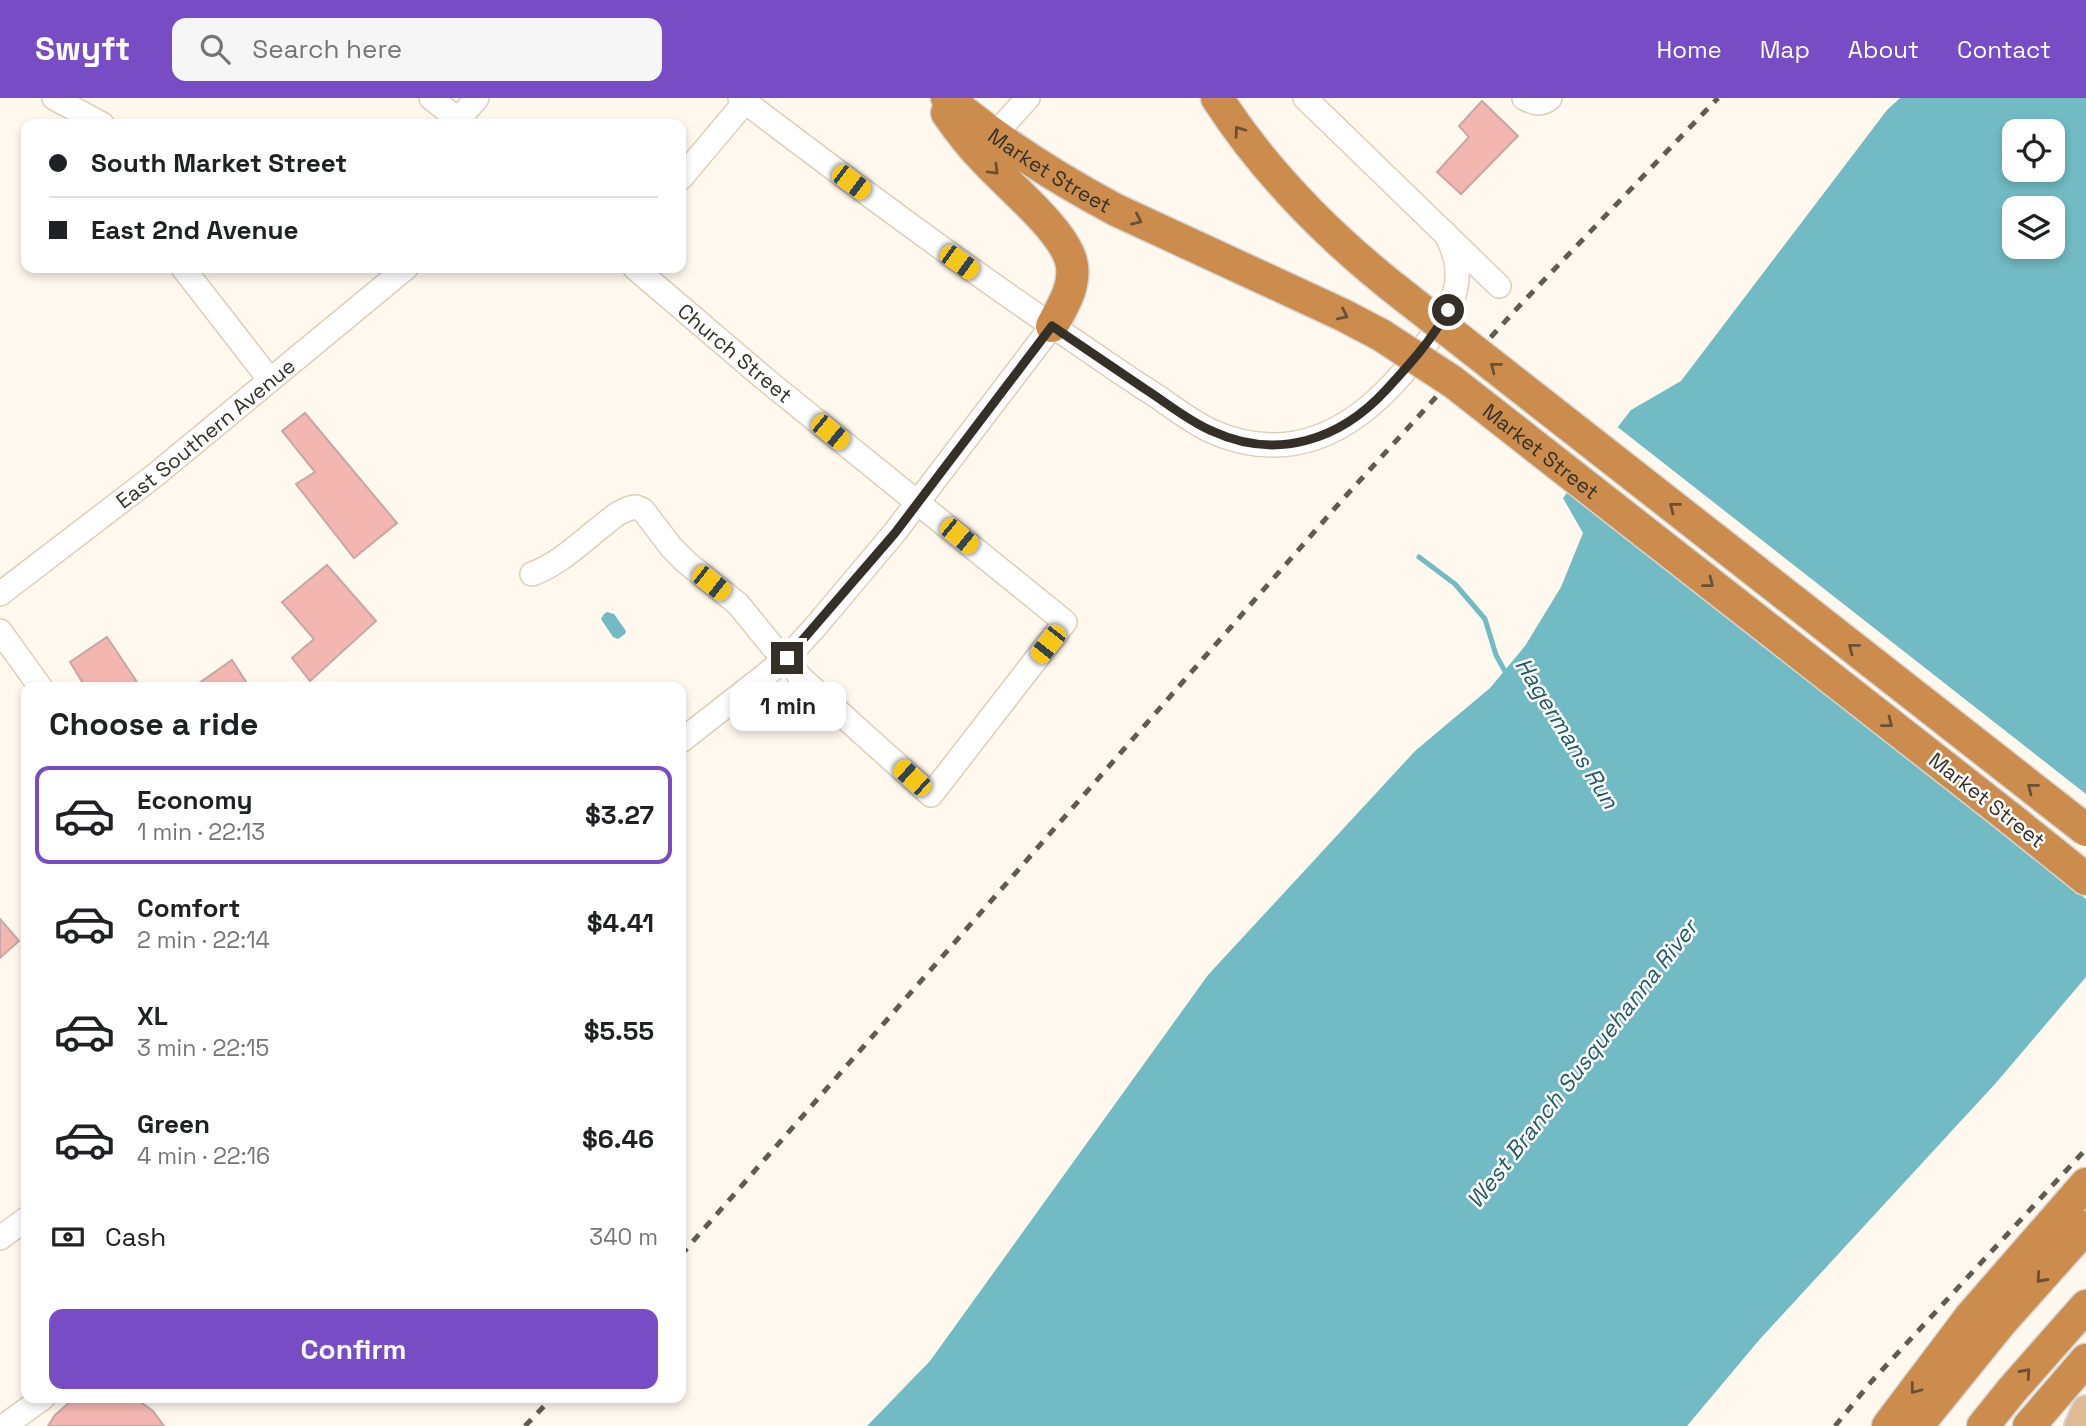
<!DOCTYPE html>
<html lang="en">
<head>
<meta charset="utf-8">
<style>
	:root { --surface:#fff; --page:#f6f6f6; --text:#202124; --muted:#757577; --line:#e0e0e0; --accent:#774cc5 }
	body { margin:0; font-family:"Space Grotesk",sans-serif; background:var(--page); color:var(--text); height:100vh; display:flex; flex-direction:column; font-size:26px; white-space:nowrap }
	* { box-sizing:border-box; margin:0 }
	p { font-size:23px; color:var(--muted) }
	.icon { flex:none; width:38px; height:38px; fill:none; stroke:currentColor; stroke-width:2; stroke-linecap:round; stroke-linejoin:round }
	.map { position:relative; flex:1; overflow:hidden }
	.drawer { position:absolute; left:21px; top:584px; width:665px; height:721px; display:flex; flex-direction:column; background:var(--surface); border-radius:14px; box-shadow:0 4px 10px #0003 }
	.drawer>* { flex:none }
	.top-card { position:absolute; left:21px; top:21px; width:665px; height:154px; border-radius:14px; box-shadow:0 4px 10px #0003; display:grid; align-content:center; height:154px; padding:0 28px; background:var(--surface) }
	.tools { position:absolute; left:2002px; top:21px; display:grid; gap:14px }
	.tools a { display:grid; place-items:center; width:63px; height:63px; border-radius:14px; background:var(--surface); box-shadow:0 4px 10px #0003; font-size:35px }
	.end { position:absolute; width:32px; height:32px; margin:-16px; border:9px solid #353027; background:#fff; box-shadow:0 0 0 4px #fff }
	.from { border-radius:50% }
	.bubble { position:absolute; height:49px; border-radius:14px; background:var(--surface); box-shadow:0 4px 10px #0003; font-size:23px; font-weight:700; line-height:49px; text-align:center }
	.car { position:absolute; width:21px; height:42px; margin:-21px -10px; border-radius:9px; box-shadow:0 0 5px 2px #0007; background:linear-gradient(#f5c518 24%,#345 0 40%,#f5c518 0 76%,#345 0 86%,#f5c518 0) }
	.top-card b { display:flex; align-items:center; gap:24px; height:66px; font-size:26px }
	.top-card b+b { border-top:2px solid var(--line) }
	.top-card i { width:18px; height:18px; background:var(--text) }
	ul { padding:0; list-style:none }
	li { display:flex; align-items:center; gap:21px; height:98px; margin:0 14px 10px; padding:0 14px; border:4px solid transparent; border-radius:14px }
	li div { flex:1 }
	li b { display:block; font-size:26px }
	li em { font-style:normal; font-weight:700 }
	li.on { border-color:var(--accent) }
	li>.icon { width:63px; height:63px; stroke-width:1.5 }
	h2 { padding:0 28px; font-size:32px; line-height:84px }
	.pay { display:flex; align-items:center; gap:18px; height:77px; padding:0 28px; font-size:26px }
	.pay p { margin-inline-start:auto }
	.primary-button { display:flex; gap:14px; margin-top:auto; padding:14px 28px }
	.primary-button a { flex:1; height:80px; border-radius:14px; background:var(--accent); color:#fff; font-size:28px; font-weight:700; line-height:80px; text-align:center }
	header { display:flex; align-items:center; gap:42px; box-sizing:border-box; height:98px; padding:0 35px; background:var(--accent); color:#fff }
	header strong { font-size:33px }
	nav { display:flex; gap:38px; margin-inline-start:auto; font-size:24px }
	.search { width:490px; height:63px; background:var(--page); display:flex; align-items:center; gap:18px; box-sizing:border-box; padding:0 24px; border-radius:14px; color:var(--muted); font-size:26px }
	.map>svg:first-child { display:block }
	.water { fill:#72bac4; fill-rule:evenodd }
	.pier { fill:#fef8ef }
	.lines { fill:none; stroke-linecap:round; stroke-linejoin:round }
	.stream { stroke:#72bac4; stroke-width:5 }
	.building { fill:#f4b6b1; stroke:#c5a8a5; stroke-width:2 }
	.minor-casing { stroke:#ddcfb8; stroke-width:26 }
	.major-casing { stroke:#d7d6d4; stroke-width:32 }
	.highway-casing { stroke:#d7d6d4; stroke-width:35 }
	.minor { stroke:#fff; stroke-width:23 }
	.major { stroke:#e0ba94; stroke-width:28 }
	.highway { stroke:#cb8c4d; stroke-width:32 }
	.rail { stroke:#615c53; stroke-width:5; stroke-dasharray:9 9; stroke-linecap:butt }
	.highway-bridge-casing { stroke:#d7d6d4; stroke-width:35; stroke-linecap:butt }
	.highway-bridge { stroke:#cb8c4d; stroke-width:32 }
	.oneway { stroke:#6a5034 }
	.route { stroke:#353027; stroke-width:9 }
	.labels { text-anchor:middle; dominant-baseline:central; stroke-width:5; stroke-linejoin:round; paint-order:stroke }
	.street-label { font-size:21px; fill:#353027; stroke:#fff }
	.water-label { font-size:23px; font-style:italic; fill:#1e5a62; stroke:#fff }
</style>
</head>
<body>
<header>
<strong>Swyft</strong>
<div class="search"><svg class="icon" aria-label="search" viewBox="0 0 24 24"><circle cx="10" cy="10" r="6"/><path d="M15 15l6 6"/></svg>Search here</div>
<nav><a>Home</a><a>Map</a><a>About</a><a>Contact</a></nav>
</header>
<div class="map">
<svg width="2086" height="1328" viewBox="0 0 2086 1328">
	<rect width="100%" height="100%" fill="#fef8ef"/>
	<path class="water" d="M1900,0h186v879l-91,107 -235,255 -73,87h-820l63,-65 278,-386 207,-224 75,-63 35,-42 36,-59 22,-54 -20,-35 68,-88 50,-29 206,-271zM2014,33h39v39h-39zM2014,110h39v39h-39z
		M607,514l7,2 12,17 -1,3 -7,5 -5,-2 -12,-18 3,-5z"/>
	<path class="pier" d="M1615,327l471,369v105l-521,-409z"/>
	<g class="lines">
		<path class="stream" d="M1419,459l36,27 30,35 11,36 11,20"/>
	</g>
	<path class="building" d="M1482,3l36,35 -57,58 -24,-22 32,-35 -10,-11z
		M305,315l92,110 -43,35 -58,-74 19,-12 -33,-41z
		M327,467l49,56 -66,60 -18,-23 22,-19 -32,-37z
		M107,539l34,51h-55l-16,-26z
		M232,562l18,28h-58z
		M0,821l19,22 -19,17z
		M79,1300h56l18,13 11,15h-116l7,-11 16,-14z"/>
	<g class="lines">
		<g class="minor-casing">
			<g id="minor">
				<path d="M54,0l48,26"/>
				<path d="M431,0l33,26"/>
				<path d="M740,0c111,84 223,168 339,246 26,18 52,36 79,53 17,12 34,25 53,34 20,9 41,14 62,14 65,0 113,-48 150,-97 29,-38 48,-70 22,-115"/>
				<path d="M1305,0l194,188"/>
				<path d="M1524,0c10,5 17,8 26,0"/>
				<path d="M458,22l19,-22"/>
				<path d="M994,37l34,-37"/>
				<path d="M681,80l64,-76"/>
				<path d="M183,170l87,112"/>
				<path d="M532,476c25,-9 45,-28 65,-44 12,-9 23,-21 39,-23l7,3 28,37 15,15 52,42 35,43 14,11 13,19 131,118 134,-173 -300,-243 -130,-111"/>
				<path id="s1" d="M0,496l154,-118 252,-208"/>
				<path d="M0,533l41,57"/>
				<path d="M681,643l106,-83 29,-32 79,-94 157,-206"/>
				<path d="M0,1140l26,-19"/>
				<path d="M4,1328l39,-28"/>
			</g>
		</g>
		<g class="major-casing">
			<path id="major" d="M2079,1328l7,-16"/>
		</g>
		<g class="highway-casing">
			<g id="highway">
				<path id="s2" d="M947,0c52,44 109,80 169,112l227,105 38,20"/>
				<path d="M1217,0c51,79 117,144 191,201"/>
				<path d="M947,15c11,16 23,32 37,46 23,26 84,74 88,107 3,22 -10,41 -20,60"/>
				<path d="M2010,720l76,61"/>
				<path d="M1888,1328l83,-110 115,-132"/>
				<path d="M1917,1328l85,-105 84,-94"/>
				<path d="M1983,1328l29,-36 74,-84"/>
				<path d="M2029,1328l57,-66"/>
			</g>
		</g>
		<use href="#minor" class="minor"/>
		<use href="#major" class="major"/>
		<use href="#highway" class="highway"/>
		<path class="rail" d="M681,1157l662,-756 179,-196 196,-205
			M525,1328l27,-28
			M1835,1328l36,-44 215,-233"/>
		<g class="highway-bridge-casing">
			<g id="highway-bridge">
				<path d="M1408,201l678,531"/>
				<path id="s3" d="M1381,237l72,47 557,436"/>
			</g>
		</g>
		<use href="#highway-bridge" class="highway-bridge"/>
	</g>
	<defs><path id="oneway-chevron" d="M-2-3.5L2.5 0L-2 3.5" fill="none" stroke-width="1.6" stroke-linecap="round" stroke-linejoin="round" transform="scale(1.75)"/></defs>
	<g class="oneway">
		<use href="#oneway-chevron" transform="translate(1239 33) rotate(-126)"/>
		<use href="#oneway-chevron" transform="translate(994 72) rotate(45)"/>
		<use href="#oneway-chevron" transform="translate(1137 122) rotate(25)"/>
		<use href="#oneway-chevron" transform="translate(1343 217) rotate(26)"/>
		<use href="#oneway-chevron" transform="translate(1495 269) rotate(-142)"/>
		<use href="#oneway-chevron" transform="translate(1674 409) rotate(-142)"/>
		<use href="#oneway-chevron" transform="translate(1709 485) rotate(38)"/>
		<use href="#oneway-chevron" transform="translate(1853 550) rotate(-142)"/>
		<use href="#oneway-chevron" transform="translate(1888 625) rotate(38)"/>
		<use href="#oneway-chevron" transform="translate(2032 690) rotate(-142)"/>
		<use href="#oneway-chevron" transform="translate(2041 1180) rotate(132)"/>
		<use href="#oneway-chevron" transform="translate(2026 1275) rotate(-48)"/>
		<use href="#oneway-chevron" transform="translate(1915 1291) rotate(127)"/>
	</g>
	<g class="lines">
		<path class="route" d="M787,560l108,-125 157,-207c31,21 62,42 93,63 22,14 43,32 67,42 65,30 128,9 174,-41 23,-25 46,-50 62,-80"/>
	</g>
	<g class="labels">
		<g class="street-label">
			<text stroke="none"><textPath href="#s2" startOffset="126">Market Street</textPath></text>
			<text transform="translate(735 255) rotate(40)">Church Street</text>
			<text stroke="none"><textPath href="#s1" startOffset="261">East Southern Avenue</textPath></text>
			<text stroke="none"><textPath href="#s3" startOffset="198">Market Street</textPath></text>
			<text transform="translate(1987 702) rotate(38)">Market Street</text>
		</g>
		<g class="water-label">
			<text transform="translate(1567 635) rotate(58)">Hagermans Run</text>
			<text transform="translate(1582 966) rotate(-52)">West Branch Susquehanna River</text>
		</g>
	</g>
</svg>
<div class="tools">
<a><svg class="icon" aria-label="locate" viewBox="0 0 24 24"><circle cx="12" cy="12" r="6"/><path d="M12 2v4M12 18v4M2 12h4M18 12h4"/></svg></a>
<a><svg class="icon" aria-label="layers" viewBox="0 0 24 24"><path d="M12 4l9 5-9 5-9-5zM3 14l9 5 9-5"/></svg></a>
</div>
<i class="end from" style="left:1448px;top:212px"></i>
<i class="end" style="left:787px;top:560px"></i>
<div class="bubble" style="left:730px;top:584px;width:116px">1 min</div>
<i class="car" style="left:851px;top:84px;rotate:127deg"></i>
<i class="car" style="left:959px;top:164px;rotate:126deg"></i>
<i class="car" style="left:830px;top:334px;rotate:129deg"></i>
<i class="car" style="left:959px;top:438px;rotate:129deg"></i>
<i class="car" style="left:711px;top:485px;rotate:128deg"></i>
<i class="car" style="left:1048px;top:546px;rotate:218deg"></i>
<i class="car" style="left:912px;top:680px;rotate:312deg"></i>
<div class="top-card">
<b><i class="from"></i>South Market Street</b>
<b><i></i>East 2nd Avenue</b>
</div>
<section class="drawer">
<h2>Choose a ride</h2>
<ul>
<li class="on"><svg class="icon" aria-label="car" viewBox="0 0 24 24"><path d="M5 17H2v-5l4-1 3-4h7l3 4 3 1v5h-3M9 17h6M6 11h13"/><circle cx="7" cy="17" r="2"/><circle cx="17" cy="17" r="2"/></svg><div><b>Economy</b><p>1 min · 22:13</p></div><em>$3.27</em></li>
<li><svg class="icon" aria-label="car" viewBox="0 0 24 24"><path d="M5 17H2v-5l4-1 3-4h7l3 4 3 1v5h-3M9 17h6M6 11h13"/><circle cx="7" cy="17" r="2"/><circle cx="17" cy="17" r="2"/></svg><div><b>Comfort</b><p>2 min · 22:14</p></div><em>$4.41</em></li>
<li><svg class="icon" aria-label="car" viewBox="0 0 24 24"><path d="M5 17H2v-5l4-1 3-4h7l3 4 3 1v5h-3M9 17h6M6 11h13"/><circle cx="7" cy="17" r="2"/><circle cx="17" cy="17" r="2"/></svg><div><b>XL</b><p>3 min · 22:15</p></div><em>$5.55</em></li>
<li><svg class="icon" aria-label="car" viewBox="0 0 24 24"><path d="M5 17H2v-5l4-1 3-4h7l3 4 3 1v5h-3M9 17h6M6 11h13"/><circle cx="7" cy="17" r="2"/><circle cx="17" cy="17" r="2"/></svg><div><b>Green</b><p>4 min · 22:16</p></div><em>$6.46</em></li>
</ul>
<div class="pay"><svg class="icon" aria-label="cash" viewBox="0 0 24 24"><path d="M3 7h18v10H3z"/><circle cx="12" cy="12" r="2"/></svg>Cash<p>340 m</p></div>
<div class="primary-button"><a>Confirm</a></div>
</section>
</div>
</body>
</html>
